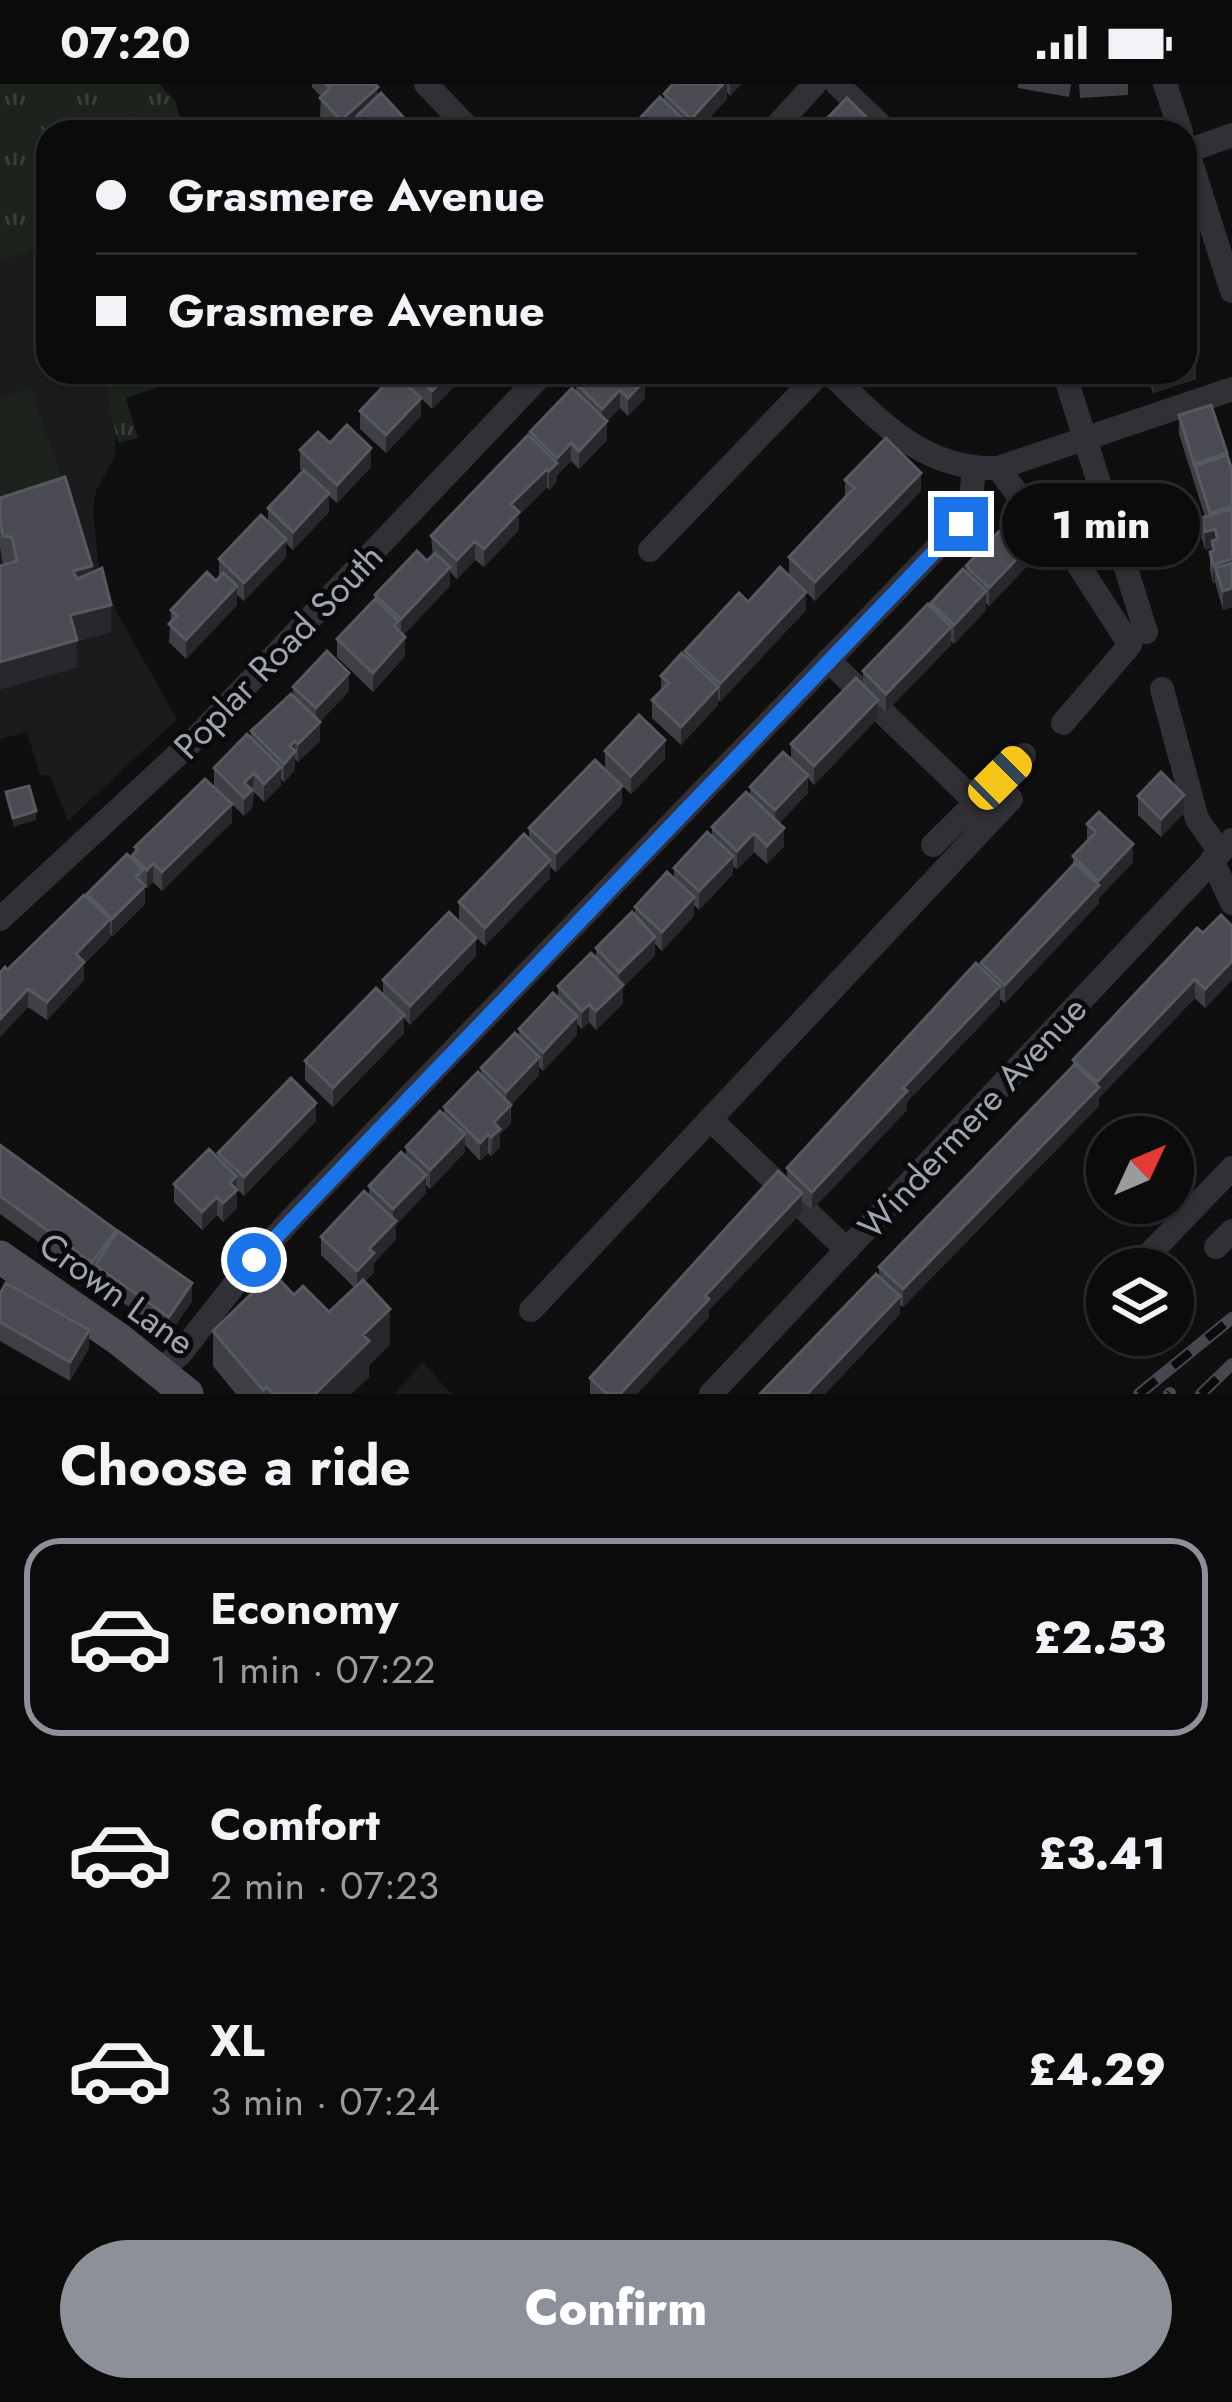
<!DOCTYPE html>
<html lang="en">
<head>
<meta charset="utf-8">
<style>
	:root { --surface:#0b0b0c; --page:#141415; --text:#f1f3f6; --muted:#9a9b9d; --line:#2b2b2d; --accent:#8c9099 }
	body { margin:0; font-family:Jost,sans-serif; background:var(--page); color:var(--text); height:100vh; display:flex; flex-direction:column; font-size:45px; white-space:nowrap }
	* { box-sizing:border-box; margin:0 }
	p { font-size:39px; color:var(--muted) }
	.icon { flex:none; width:66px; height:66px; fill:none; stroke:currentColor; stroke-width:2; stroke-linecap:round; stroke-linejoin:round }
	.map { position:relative; height:1310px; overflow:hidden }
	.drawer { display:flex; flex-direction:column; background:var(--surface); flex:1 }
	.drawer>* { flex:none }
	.hud { position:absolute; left:36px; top:36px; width:1161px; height:264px; border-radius:36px; box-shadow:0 3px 9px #0004,0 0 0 3px var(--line); display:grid; align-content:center; height:264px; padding:0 60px; background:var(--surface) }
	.needle { width:78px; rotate:46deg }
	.fabs { position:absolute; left:1086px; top:1032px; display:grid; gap:24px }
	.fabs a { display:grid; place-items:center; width:108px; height:108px; border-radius:50%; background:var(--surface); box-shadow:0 3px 9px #0004,0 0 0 3px var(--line); font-size:60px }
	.end { position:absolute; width:54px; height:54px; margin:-27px; border:15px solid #1a73e8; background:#fff; box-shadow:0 0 0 6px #fff }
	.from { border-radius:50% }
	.bubble { position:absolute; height:84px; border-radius:42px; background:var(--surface); box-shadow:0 3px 9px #0004,0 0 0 3px var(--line); font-size:39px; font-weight:800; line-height:84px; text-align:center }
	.car { position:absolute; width:36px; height:72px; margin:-36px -18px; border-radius:15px; box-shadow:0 0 9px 3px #0007; background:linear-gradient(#f5c518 24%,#345 0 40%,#f5c518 0 76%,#345 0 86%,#f5c518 0) }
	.hud b { display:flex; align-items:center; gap:42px; height:114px; font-size:45px }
	.hud b+b { border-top:3px solid var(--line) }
	.hud i { width:30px; height:30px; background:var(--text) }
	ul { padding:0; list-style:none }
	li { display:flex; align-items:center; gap:36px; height:198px; margin:0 24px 18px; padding:0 36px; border:6px solid transparent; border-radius:36px }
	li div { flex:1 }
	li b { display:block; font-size:45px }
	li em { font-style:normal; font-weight:800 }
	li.active { border-color:var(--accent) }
	li>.icon { width:108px; height:108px; stroke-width:1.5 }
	h2 { padding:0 60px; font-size:54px; line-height:144px }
	.button { display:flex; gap:24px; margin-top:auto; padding:24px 60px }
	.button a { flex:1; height:138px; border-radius:72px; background:var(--accent); color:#fff; font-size:48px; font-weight:800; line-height:138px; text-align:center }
	.status { display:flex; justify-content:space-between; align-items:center; height:84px; padding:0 60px; background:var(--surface); direction:ltr }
	.status svg { height:33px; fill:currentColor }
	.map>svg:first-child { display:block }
	.built { fill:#1b1b1d }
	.grass { fill:#1b231c }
	.park { fill:url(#park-tufts) }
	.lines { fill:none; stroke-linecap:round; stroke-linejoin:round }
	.minor { stroke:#303036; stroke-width:24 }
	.major { stroke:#4c4d55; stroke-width:33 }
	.rail-casing { stroke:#47484f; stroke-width:12 }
	.rail { stroke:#0a0a0b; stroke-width:8; stroke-dasharray:22; stroke-linecap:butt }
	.wall { fill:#3f4046 }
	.shaded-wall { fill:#28282c }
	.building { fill:#4a4b52; stroke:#575961; stroke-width:3 }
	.route { stroke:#1a73e8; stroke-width:15 }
	.labels { text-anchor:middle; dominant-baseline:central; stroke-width:10; stroke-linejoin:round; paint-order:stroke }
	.street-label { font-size:36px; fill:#9fa4b2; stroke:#0a0a0b }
</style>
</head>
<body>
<div class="status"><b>07:20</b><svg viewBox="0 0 49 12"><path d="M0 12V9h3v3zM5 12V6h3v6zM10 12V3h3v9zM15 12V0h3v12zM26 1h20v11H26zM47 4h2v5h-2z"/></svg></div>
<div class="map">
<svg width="1232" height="1310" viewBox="0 0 1232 1310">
	<defs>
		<pattern id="park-tufts" width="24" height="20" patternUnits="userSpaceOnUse" patternTransform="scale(3)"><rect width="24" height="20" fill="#1b231c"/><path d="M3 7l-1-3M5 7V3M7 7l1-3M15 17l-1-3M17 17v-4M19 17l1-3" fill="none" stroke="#39403b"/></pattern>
	</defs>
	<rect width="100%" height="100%" fill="#0f0f10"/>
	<path class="built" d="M48,162v126h54l14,53 -1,31 -19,35 -3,20 6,57 18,45 60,106 -109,102 -18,-45 -10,-1 -13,-43 -27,7v-478z
		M423,1279l29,31h-59z"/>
	<path class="grass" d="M175,17l10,31h-114z
		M118,288h85l-77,26z
		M30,303l37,106 -67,14v-108z"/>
	<path class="park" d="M0,0h159l16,17 -104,31h-23v114l-48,15z
		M102,288h16l20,66 -20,5z"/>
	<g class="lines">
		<path class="minor" d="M426,0l46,48
			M837,0l51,48
			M1165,0l16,48
			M771,48l44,-48
			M1185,60l47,147
			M1185,68l47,-17
			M829,288c49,48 95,99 169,96l234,-79
			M1064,288l82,260
			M998,384l21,28 44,45 67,104 -67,78
			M650,466l171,-178
			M828,576l148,142
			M1162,605l35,130 23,33
			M933,761l91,-90
			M1212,776l20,43
			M0,835l198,-183 346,-364
			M710,1035l137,131
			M1216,1163l16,-16
			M1135,1185l97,-101
			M1103,1219l4,-4
			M531,1226l480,-511
			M160,1287l20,-17 74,-94 46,-50 660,-686 11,-26 3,-29
			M711,1310l521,-554"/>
		<path class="major" d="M0,1173l120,83 67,54"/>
		<g class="rail-casing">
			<path id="rail" d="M1139,1310l93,-76
				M1169,1310l1,-1
				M1201,1310l31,-30"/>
		</g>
		<use href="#rail" class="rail"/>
	</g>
	<path class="wall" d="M312,0h63l3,13 39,35h-60v-8l-9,8h-13l-15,-16 1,-19 -9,-10z
		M672,0h69l-11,12 -3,-4v7l-31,33h-69l37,-31v-7z
		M1018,0h53l-2,13 -51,-9z
		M1079,0h49v11l-48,3z
		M406,288h62l-36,37 -11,-11v18l-35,37 -26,-24v-18l46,-27z
		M587,288h68l-10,10v16l-17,18 -8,-8 -13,13v19l-28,29 -8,-8 -14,14v6l-8,9 -2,-3 -28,28v15l-35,37 -9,-7 -18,19 -7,-7v14l-47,49 2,21 -32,36 -36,-35v-18l38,-40v-4l58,-40 -2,-19 99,-99v-5l46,-41v-8z
		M1146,288h39l11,7 -43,14z
		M1211,321l21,65v137l-9,3 -8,-28 -2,1 -3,-13v-18l2,-1v-3l-7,2 -4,-14v-18l4,-1 -26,-83v-19z
		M330,359l41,24 -34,36 -8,-7v16l-36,38 -7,-7v14l-42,44 -7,-6v10l-51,54 -17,-17 2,-32 45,-29 3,-4v-18l49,-37v-14l35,-37 -3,-2v-19z
		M845,396l76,11 -106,110 -26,-26v-18l56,-60z
		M0,414l92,75 19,59 -34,9v26l-77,22v-123l9,-2h-6l-3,-17z
		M1053,455l-64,67 -3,-3v7l-32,34 -3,-3v4l-65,67 -8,-7v13l-64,67 -6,-7v15l-29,30 5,23 -17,18 -13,-12 -17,17 -4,-3v8l-34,36 -5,-5v11l-32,35 -7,-7v11l-32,32v16l-27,27 -7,-8 -7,7 -5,-5v11l-34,36 -4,-4v8l-28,30v18l-11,11v13l-9,9 -3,-3 -8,8 -15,-16v7l-35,37 -4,-4v8l-30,32v14l-22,24v9l-10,10 26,62 -21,21v12l-18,17h-115l-23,-28v-35l81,-36 35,17 26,-24 -34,-33v-18l48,-42v-9l37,-30v-9l38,-32v-8l37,-31v-8l38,-31v-8l39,-31v-12l38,-29v-9l39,-33v-8l39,-29v-10l38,-32v-9l38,-31v-9l41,-27v-16l72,-59v-14l68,-64v-4l35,-31v-6z
		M748,518l58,8 -86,92 -2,-2v5l-37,40 -29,-27v-18l9,-9v-15l24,-20v-5z
		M293,603l56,4 -29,31v19l-22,21 -3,-3v11l-11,12 -3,-3v6l-17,17 -10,-10 -2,16 -8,8 -12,-12v18l-70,69 -9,-9 -6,6 -2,-1v17l-33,33 -2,-3v4l-26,26v16l-37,40 -19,-13 -28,30v-64l7,-3 80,-72v-4l45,-35 3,-12 79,-61v-18l37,-30v-7l42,-34z
		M605,667l60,8 -34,35 -26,-25z
		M1138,712l46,17 -23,24 -23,-22z
		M622,720l-66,68 -6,-5v11l-65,68 -26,-25v-19l70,-63v-11z
		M1087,740l46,38 -34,36v5l-94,100 -5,-4v6l-93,97v8l-95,100 -10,-9v11l-93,98v7l-72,77h-47v-16l197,-199v-11l194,-200v-5l92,-97v-10l14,-15z
		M1232,842v54l-27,28 -10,-10 -96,100v8l-196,201 -3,-2v9l-75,80h-65l119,-117v-10l194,-201v-6l130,-127z
		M476,872l-66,69 -6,-7v15l-71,74 -28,-27v-19l78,-66v-15z
		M316,1037l-72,75 -8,-8 1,20 -14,14 -6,-7 -15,15 -28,-28v-18l44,-26v-5z
		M0,1061l116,89 76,67 -23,34 -74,-52v-5l-3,3 -92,-67z
		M0,1210l89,54 -19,33 -70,-40z"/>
	<path class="shaded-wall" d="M723,0h4v15l-31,33h-5v-13z
		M730,0h11l-11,12z
		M378,3v18l-21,11v8l-9,8h-7v-12z
		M1196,276v19l-43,14v-19l8,-2h24v-8z
		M451,288h17l-36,37v-18z
		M642,288h13l-10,10v16l-17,18v-18l14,-14z
		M620,306v18l-13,13v19l-28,29v-18l23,-24v-18z
		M421,314v18l-35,37v-18z
		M571,359v18l-14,14v6l-8,9v-19l8,-8v-5z
		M371,364v19l-34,36v-18z
		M547,385v18l-28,28v15l-35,37v-18l27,-45z
		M921,389v18l-106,110v-19z
		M329,409v19l-36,38v-18z
		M1232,422v18l-17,5v18l-3,-6v7l-7,2v-18l5,-2v-17z
		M1053,437v18l-64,67v-18z
		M286,455v18l-42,44v-18z
		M475,457v19l-18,19v-19z
		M1232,475v18l-17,-9v14l-2,1v-18z
		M92,482v27l-19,5v-27z
		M450,483v19l-49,52v-19z
		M237,502v19l-51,54v-19z
		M1232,504v19l-9,3v-19z
		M986,507v19l-32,34v-19z
		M806,508v18l-86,92v-18z
		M111,521v27l-34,9v26l-77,22v-27l70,-47z
		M951,543v18l-65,67v-18z
		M405,553v19l-32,36v-19z
		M349,589v18l-29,31v19l-22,21v-18l18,-18v-18z
		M718,603v18l-37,40v-18z
		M878,616v18l-64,67v-19z
		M665,656v19l-34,35v-18z
		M295,657v29l-11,12v-18l6,-18z
		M281,683v18l-17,17v-18z
		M254,689l-2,35 -8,8v-33z
		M808,691v18l-33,35v-18z
		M622,702v18l-66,68v-19z
		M1184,711v18l-23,24v-18z
		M232,720v18l-70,69v-19z
		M36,727v9l-23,7v-9z
		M784,744v18l-17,18v-18z
		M754,749v19l-17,17v-18z
		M1133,760v18l-34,36v5l-94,100v-18l93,-99v-5z
		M733,772v18l-34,36v-19z
		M550,776v18l-65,68v-18z
		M153,779v19l-6,6v-18z
		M145,802v18l-33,33v-18z
		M694,813v19l-32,35v-19z
		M110,835v19l-26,26v16l-37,40v-18l29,-48z
		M655,853v18l-32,32v16l-27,27v-19l23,-23v-16z
		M476,854v18l-66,69v-19z
		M1232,877v19l-27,28v-19z
		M1195,895v19l-96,100v8l-196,201v-18l194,-199v-8z
		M1000,902v19l-93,97v8l-95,100v-18l91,-104z
		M28,905v18l-28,30v-18z
		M589,920v18l-7,7v-18z
		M404,931v18l-71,74v-19z
		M577,932v19l-34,36v-19z
		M539,973v18l-29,31 1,17 -11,11v13l-9,9 3,-34 12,-12v-18z
		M316,1019v18l-72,75v-19z
		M465,1050v18l-35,37v-19z
		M488,1050v19l-8,8v-18z
		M426,1091v18l-30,32v14l-22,24v9l-17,18v-19l12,-22 24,-25v-15z
		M236,1092l1,32 -14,14v-19l7,-20z
		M802,1109v19l-93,98v7l-72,77h-17l85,-98z
		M217,1113v18l-15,15v-18z
		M116,1146v18l-21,17v13l-3,3v-18z
		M192,1199v18l-23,34v-18z
		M900,1212v18l-75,80h-18z
		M390,1225v35l-21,21v12l-18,17h-36l48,-59z
		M89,1246v18l-19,33v-19z"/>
	<path class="building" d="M326,0h49l3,3 -37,33 -21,-22 10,-10z
		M673,0h50l-32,35 -27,-25z
		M381,9l36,39h-45l-15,-16z
		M660,13l27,26 -9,9h-51z
		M847,14l26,26 -8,8h-51z
		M1185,245l11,31 -11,4z
		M412,288h39l-19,19z
		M587,288h50l8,8 -17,18 -8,-8 -18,19 -26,-26z
		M395,290l26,24 -35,37 -26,-24z
		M572,304l35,33 -28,30 -8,-8 -14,15 -27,-26z
		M1211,321l16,48 -33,11 -15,-49z
		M347,341l24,23 -34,37 -37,-35 18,-18 12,11z
		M528,351l29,28 -8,8 -2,-2 -36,35 8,8 -35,37 -9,-8 -18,19 -26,-24z
		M886,354l35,35 -106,109 -26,-25 65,-69 -9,-8z
		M1227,371l5,15v36l-22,7 -15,-47z
		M304,386l25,23 -36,39 -25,-24z
		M65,393l27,89 -19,5 4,8 25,-11 9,37 -41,10 7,25 -77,22v-96l17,-5 -5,-24 -9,-1 -3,-16v-22z
		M1030,415l23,22 -64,67 -23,-22z
		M1232,425v50l-19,6 -3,-13 4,-2 -2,-9 6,-2 -3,-10 -10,3 -4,-14z
		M261,431l25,24 -42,44 -25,-24z
		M417,467l10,10 8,-8 15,14 -49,52 -26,-24z
		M1232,479v25l-9,3 -8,-23z
		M780,483l26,25 -86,92 -35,-33 54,-58 9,9z
		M963,485l23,22 -32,34 -23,-22z
		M207,488l9,9 7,-8 14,13 -51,54 -17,-16 8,-8 -6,-6z
		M375,515l23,22 -4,5 11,11 -32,36 -36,-34z
		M928,520l23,23 -65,67 -23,-23z
		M327,567l22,22 -33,35 -23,-21z
		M682,569l36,34 -37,40 -29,-27 17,-17 -8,-7z
		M856,594l22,22 -64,66 -23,-22z
		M291,610l29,28 -22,22 -3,-3 -5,5 5,5 -11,13 -33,-33z
		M639,631l26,25 -34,36 -26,-25z
		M247,650l34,33 -17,17 -10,-11 -10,10 8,7 -8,8 -30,-30z
		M783,668l25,23 -33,35 -25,-23z
		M595,676l27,26 -66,67 -27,-25z
		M1161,688l23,23 -23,24 -23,-23z
		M205,695l27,25 -70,68 -9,-9 -6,7 -15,-14 6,-7 -3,-2z
		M29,702l7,25 -23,7 -7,-26z
		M746,708l38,36 -17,18 -13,-13 -17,18 -25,-24z
		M1099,728l34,32 -35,37 -25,-25 23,-24 -9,-8z
		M707,748l26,24 -34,35 -25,-23z
		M524,750l26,26 -65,68 -26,-26z
		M127,770l16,16 -7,7 9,9 -33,33 -25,-25z
		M1075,779l24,22 -94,100 -24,-22z
		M667,788l27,25 -32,35 -27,-25z
		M84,811l26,24 -34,35 8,8 -37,40 -19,-13 -28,30v-46l5,-6 2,3z
		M449,828l27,26 -66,68 -27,-26z
		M632,828l23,25 -36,35 -23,-24z
		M1221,831l11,11v35l-27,28 -10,-10 -98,103 -24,-22 124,-132 6,5z
		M591,869l32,32 -27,26 -7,-7 -7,7 -24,-25z
		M976,879l24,23 -97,102 4,3 -95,101 -25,-24z
		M376,904l28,27 -71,73 -28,-27z
		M553,909l24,23 -34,36 -24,-23z
		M515,949l24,24 -33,35 -25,-24z
		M1075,980l24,23 -196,202 -24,-22z
		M478,988l33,33 -17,17 6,7 -9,8 -3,-3 -8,9 -36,-36z
		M291,994l25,25 -72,74 -26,-24z
		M440,1027l25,23 -35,36 -24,-23z
		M0,1061l116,85 -24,33 -92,-67z
		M209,1065l27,27 -6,7 7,7 -14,13 -6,-6 -15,15 -28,-28z
		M401,1068l25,23 -33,34 -24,-23z
		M778,1087l24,22 -97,103 4,3 -89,95h-13l-17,-16z
		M364,1107l32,30 -27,28 5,4 -17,18 -36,-34z
		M118,1147l74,52 -23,34 -74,-52z
		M273,1189l21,22 9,-9 26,26 34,-32 27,29 -27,26 6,6 -54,53h-41l-7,-7 -4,3 -50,-59z
		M876,1190l24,22 -93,98h-47z
		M6,1199l83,47 -19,32 -70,-40v-28z"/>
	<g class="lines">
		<path class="route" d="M254,1176l707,-736"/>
	</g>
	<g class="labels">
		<g class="street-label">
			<text transform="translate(278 567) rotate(-46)">Poplar Road South</text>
			<text transform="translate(972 1033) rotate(-47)">Windermere Avenue</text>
			<text transform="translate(117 1209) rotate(36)">Crown Lane</text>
		</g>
	</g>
</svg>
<div class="fabs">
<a><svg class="needle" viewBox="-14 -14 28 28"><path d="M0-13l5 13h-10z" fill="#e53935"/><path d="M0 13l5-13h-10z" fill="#9a9b9d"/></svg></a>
<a><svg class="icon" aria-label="layers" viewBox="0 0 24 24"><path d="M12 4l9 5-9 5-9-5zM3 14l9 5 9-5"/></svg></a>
</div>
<i class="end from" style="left:254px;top:1176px"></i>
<i class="end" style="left:961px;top:440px"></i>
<div class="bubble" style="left:1002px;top:399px;width:198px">1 min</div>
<i class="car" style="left:1000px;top:694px;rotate:45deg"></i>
<div class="hud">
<b><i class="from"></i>Grasmere Avenue</b>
<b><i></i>Grasmere Avenue</b>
</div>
</div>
<section class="drawer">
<h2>Choose a ride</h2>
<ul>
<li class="active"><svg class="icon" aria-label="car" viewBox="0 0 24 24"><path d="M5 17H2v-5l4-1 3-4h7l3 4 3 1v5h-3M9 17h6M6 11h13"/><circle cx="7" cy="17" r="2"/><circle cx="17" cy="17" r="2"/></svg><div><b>Economy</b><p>1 min · 07:22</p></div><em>£2.53</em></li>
<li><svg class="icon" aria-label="car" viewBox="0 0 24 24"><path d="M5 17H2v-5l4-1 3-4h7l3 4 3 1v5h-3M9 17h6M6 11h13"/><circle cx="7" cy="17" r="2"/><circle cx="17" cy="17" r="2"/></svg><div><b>Comfort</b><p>2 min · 07:23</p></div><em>£3.41</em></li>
<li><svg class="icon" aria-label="car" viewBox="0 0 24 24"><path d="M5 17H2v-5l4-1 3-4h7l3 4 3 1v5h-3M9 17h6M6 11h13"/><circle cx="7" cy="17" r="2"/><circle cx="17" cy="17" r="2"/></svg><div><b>XL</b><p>3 min · 07:24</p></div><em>£4.29</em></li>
</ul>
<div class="button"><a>Confirm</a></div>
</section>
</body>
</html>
